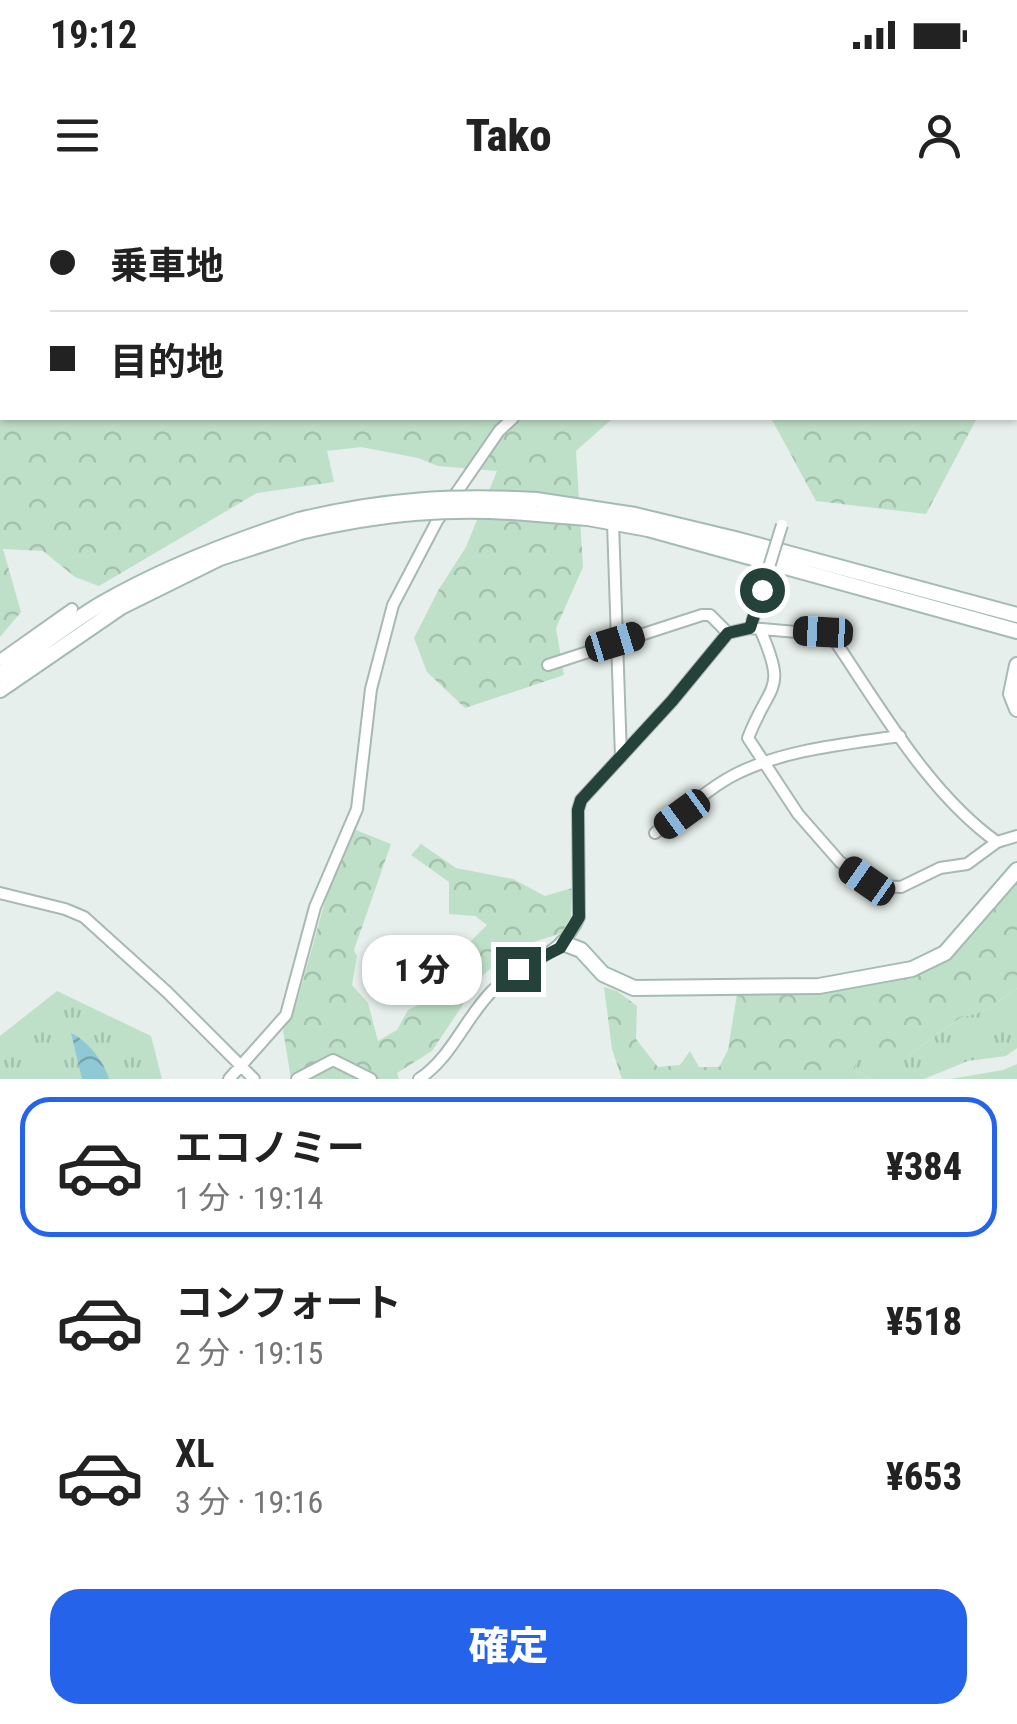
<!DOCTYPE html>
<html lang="ja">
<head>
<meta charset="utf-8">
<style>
	:root { --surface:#fff; --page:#f2f2f2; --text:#222; --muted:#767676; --line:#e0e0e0; --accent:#2563eb }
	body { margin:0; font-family:"Roboto Condensed","Noto Sans JP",sans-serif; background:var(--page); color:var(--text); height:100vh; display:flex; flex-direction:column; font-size:38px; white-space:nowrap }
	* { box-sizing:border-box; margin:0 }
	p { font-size:32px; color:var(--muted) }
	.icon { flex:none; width:55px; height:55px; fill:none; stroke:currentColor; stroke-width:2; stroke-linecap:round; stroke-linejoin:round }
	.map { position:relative; height:879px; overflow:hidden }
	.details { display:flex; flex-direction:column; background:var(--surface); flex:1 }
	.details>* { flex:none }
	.banner { position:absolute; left:0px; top:0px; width:1018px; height:220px; box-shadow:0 2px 8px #0004; display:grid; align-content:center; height:220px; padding:0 50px; background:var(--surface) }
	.end { position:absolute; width:45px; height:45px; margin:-22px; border:12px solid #24423a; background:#fff; box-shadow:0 0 0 5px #fff }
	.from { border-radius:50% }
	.bubble { position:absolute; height:70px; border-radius:30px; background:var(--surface); box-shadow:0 2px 8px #0004; font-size:32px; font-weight:800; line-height:70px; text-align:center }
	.car { position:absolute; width:30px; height:60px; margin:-30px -15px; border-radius:12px; box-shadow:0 0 8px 2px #0007; background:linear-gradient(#222 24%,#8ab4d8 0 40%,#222 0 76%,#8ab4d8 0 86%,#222 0) }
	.banner b { display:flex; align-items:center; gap:35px; height:95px; font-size:38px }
	.banner b+b { border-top:2px solid var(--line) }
	.banner i { width:25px; height:25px; background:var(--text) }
	ul { padding:18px 0 0; list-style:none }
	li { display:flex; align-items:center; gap:30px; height:140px; margin:0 20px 15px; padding:0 30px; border:5px solid transparent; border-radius:30px }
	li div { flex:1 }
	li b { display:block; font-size:38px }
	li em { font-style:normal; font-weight:800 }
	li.current { border-color:var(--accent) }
	li>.icon { width:90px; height:90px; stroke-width:1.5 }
	.cta { display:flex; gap:20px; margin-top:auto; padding:20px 50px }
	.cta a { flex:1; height:115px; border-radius:30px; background:var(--accent); color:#fff; font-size:40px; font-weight:800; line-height:115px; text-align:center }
	.status { display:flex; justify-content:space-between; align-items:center; height:70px; padding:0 50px; background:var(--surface); direction:ltr }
	.status svg { height:28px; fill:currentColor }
	header { display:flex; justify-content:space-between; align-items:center; height:130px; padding:0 50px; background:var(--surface); font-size:45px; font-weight:800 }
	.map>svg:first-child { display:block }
	.forest { fill:url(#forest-crowns) }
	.park { fill:url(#park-tufts) }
	.water { fill:url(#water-waves) }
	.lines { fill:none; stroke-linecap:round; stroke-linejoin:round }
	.street-casing { stroke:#a8b8b2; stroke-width:14 }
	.secondary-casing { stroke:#a4bbb3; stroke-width:18 }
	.street { stroke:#fff; stroke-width:10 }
	.secondary { stroke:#fff; stroke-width:14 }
	.street-bridge-casing { stroke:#a8b8b2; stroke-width:14; stroke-linecap:butt }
	.secondary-bridge-casing { stroke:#a4bbb3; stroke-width:18; stroke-linecap:butt }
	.street-bridge { stroke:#fff; stroke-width:10 }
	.secondary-bridge { stroke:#fff; stroke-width:14 }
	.route { stroke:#24423a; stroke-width:12 }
</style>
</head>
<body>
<div class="status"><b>19:12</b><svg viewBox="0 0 49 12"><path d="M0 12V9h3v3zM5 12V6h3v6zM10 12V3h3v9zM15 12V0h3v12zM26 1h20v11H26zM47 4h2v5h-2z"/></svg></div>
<header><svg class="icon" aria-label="menu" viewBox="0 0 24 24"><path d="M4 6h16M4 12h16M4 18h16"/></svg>Tako<svg class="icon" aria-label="person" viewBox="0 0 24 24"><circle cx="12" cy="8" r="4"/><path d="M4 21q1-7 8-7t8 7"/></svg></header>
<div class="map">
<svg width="1017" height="879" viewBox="0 0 1017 879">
	<defs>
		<pattern id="forest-crowns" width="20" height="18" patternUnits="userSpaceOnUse" patternTransform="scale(2.5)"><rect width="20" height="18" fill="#bfe0c8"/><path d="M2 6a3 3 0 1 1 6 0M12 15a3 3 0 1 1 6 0" fill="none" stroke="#a4c1ad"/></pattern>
		<pattern id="park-tufts" width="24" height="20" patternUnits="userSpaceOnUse" patternTransform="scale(2.5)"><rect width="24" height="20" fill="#bfe0c8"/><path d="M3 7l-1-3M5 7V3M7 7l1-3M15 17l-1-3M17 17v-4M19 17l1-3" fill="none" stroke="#a4c1ad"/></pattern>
		<pattern id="water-waves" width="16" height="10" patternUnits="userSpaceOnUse" patternTransform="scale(2.5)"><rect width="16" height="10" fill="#8ec9d4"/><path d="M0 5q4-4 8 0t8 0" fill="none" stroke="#74a5ad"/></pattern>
	</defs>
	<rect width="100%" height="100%" fill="#e6efeb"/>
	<path class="forest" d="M0,0h904v2h-902v216h611l-37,33 7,116 -27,61 8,47 -99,33 -38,-36 -13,-34 25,-49 27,-42 31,-76 -59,-5 -20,-8 -57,-11 -34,4 7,31 -77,11 -158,93 -24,-9 -32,-26 -40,-2 18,63 -21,25z
		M947,0h70l-2,163v-161z
		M771,218h206l-51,96 -110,-13z
		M353,629l38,15 -37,106 3,6 -5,29 16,18 10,38 19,-11 11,-20 22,-11 2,-40 29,1 5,-14 21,-21 -12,-9 -26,-2v-32l-38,-27 10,-11 35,24 57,11 32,17 27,-8 -1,29 -9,16 -47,15 -33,28 -50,75 -35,22 2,6h-108l-8,-49 14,-28 30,-108z
		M1017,678v110l-32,23 -25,7 -52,38 -54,14 17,9h-249l-10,-30 -8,-62 13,4 20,15 -1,33 22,28 22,-2 10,-14 9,16h20l9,-17 9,-56 104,-6 110,-34z"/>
	<path class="park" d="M1017,788v60l-11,8 -38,5 -44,18h-53l-17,-9 8,-22 46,8 52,-38 25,-7z
		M57,791l94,45 11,43h-162v-43z
		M1017,864v15h-67l53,-9z"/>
	<path class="water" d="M71,833c16,7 34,30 38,46h-27z"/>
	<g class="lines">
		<g class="street-casing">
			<path id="street" d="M674,2l1,-2
				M613,323l8,234
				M760,429c28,64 10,52 -12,109l50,76 42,48 38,24 23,1 39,-19 27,-4 30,-22 20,-6
				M0,460l72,-51
				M548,465l154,-50h8l18,18
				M655,633c26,-19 54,-46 83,-60 49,-24 109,-29 162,-37
				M0,693l65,16 19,8 83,75 87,87
				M229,879l57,-64 29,-108 42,-98 14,-120 22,-84 44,-84 62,-90 14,-13
				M297,879l36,-19 38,19
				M419,879c33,-22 46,-61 74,-89 29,-27 71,-35 86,-73l-1,-107 3,-10 91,-99 56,-68 22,-5 81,7c47,69 97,158 166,207"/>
		</g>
		<g class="secondary-casing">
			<path id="secondary" d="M536,300l99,15 100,24 282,76
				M537,314l51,4 60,11 369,102
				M1017,465l-6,29 6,15
				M0,474c34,-23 66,-49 101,-70 63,-36 129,-62 198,-84
				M0,490l121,-83 99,-49 80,-26
				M563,743l18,7 22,24 31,14 185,-2 93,-17 33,-16 72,-83"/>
		</g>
		<use href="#street" class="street"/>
		<use href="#secondary" class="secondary"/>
		<g class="street-bridge-casing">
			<path id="street-bridge" d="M752,422l30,-97"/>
		</g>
		<g class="secondary-bridge-casing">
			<path id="secondary-bridge" d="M299,320c82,-20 153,-25 237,-20
				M300,332c83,-19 151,-26 237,-18"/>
		</g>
		<use href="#street-bridge" class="street-bridge"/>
		<use href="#secondary-bridge" class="secondary-bridge"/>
	</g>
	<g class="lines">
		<path class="route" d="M518,769l42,-21 19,-31 -1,-107 3,-10 91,-99 56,-68 22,-5 12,-38"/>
	</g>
</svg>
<i class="end from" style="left:762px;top:390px"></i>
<i class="end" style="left:518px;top:769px"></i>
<div class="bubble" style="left:362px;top:735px;width:120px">1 分</div>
<i class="car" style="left:823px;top:432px;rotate:273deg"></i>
<i class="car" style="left:615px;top:442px;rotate:73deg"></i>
<i class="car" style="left:682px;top:614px;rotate:234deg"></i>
<i class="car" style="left:867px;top:681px;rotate:305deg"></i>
<div class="banner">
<b><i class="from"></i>乗車地</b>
<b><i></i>目的地</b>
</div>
</div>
<section class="details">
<ul>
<li class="current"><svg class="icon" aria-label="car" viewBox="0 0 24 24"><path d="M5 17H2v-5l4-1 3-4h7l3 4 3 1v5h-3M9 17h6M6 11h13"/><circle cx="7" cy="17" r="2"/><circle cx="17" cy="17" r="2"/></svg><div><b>エコノミー</b><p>1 分 · 19:14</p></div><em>¥384</em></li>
<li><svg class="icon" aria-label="car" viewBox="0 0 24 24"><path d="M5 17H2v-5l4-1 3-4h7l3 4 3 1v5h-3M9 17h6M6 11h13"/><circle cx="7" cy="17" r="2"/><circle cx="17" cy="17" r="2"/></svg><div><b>コンフォート</b><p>2 分 · 19:15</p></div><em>¥518</em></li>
<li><svg class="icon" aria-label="car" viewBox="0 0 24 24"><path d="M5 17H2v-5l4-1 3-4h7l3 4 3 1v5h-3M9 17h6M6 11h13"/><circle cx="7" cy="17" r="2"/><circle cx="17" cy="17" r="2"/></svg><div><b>XL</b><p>3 分 · 19:16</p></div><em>¥653</em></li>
</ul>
<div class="cta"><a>確定</a></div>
</section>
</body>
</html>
